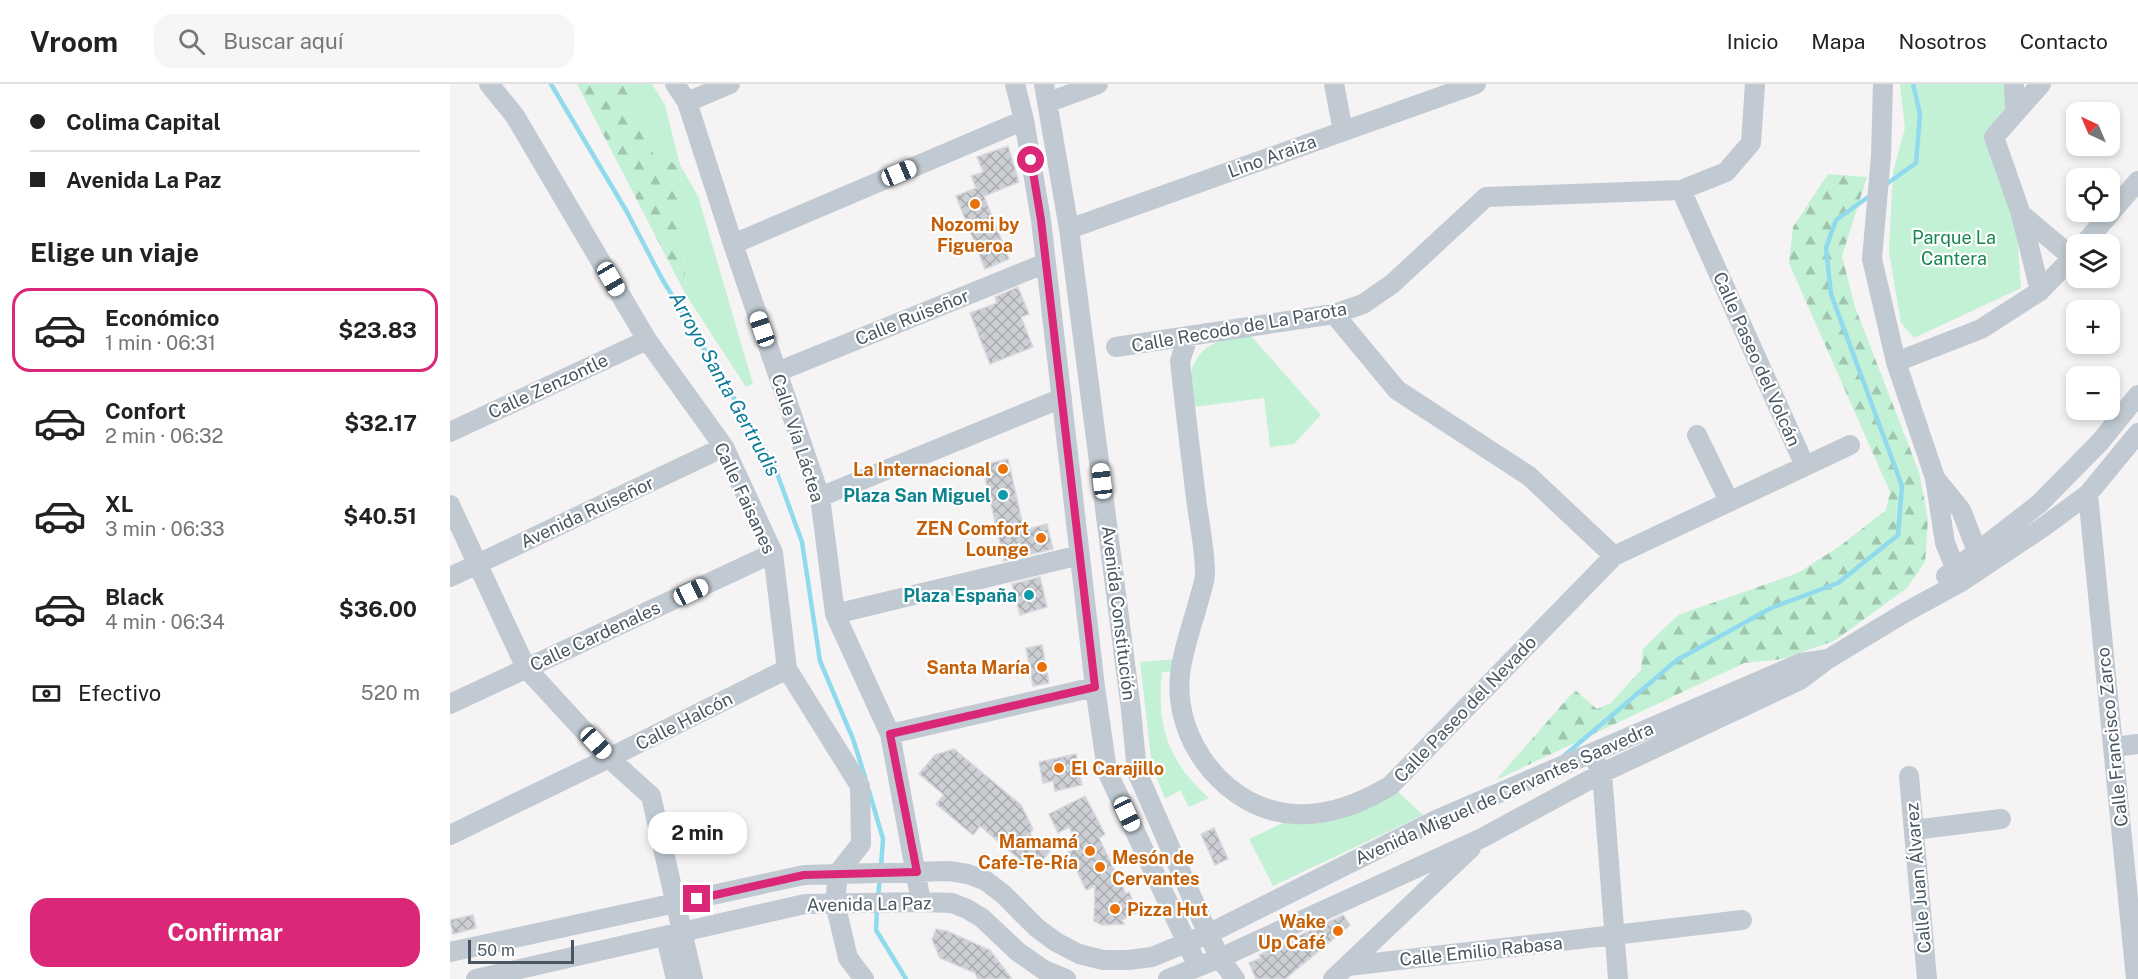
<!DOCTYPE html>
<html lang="es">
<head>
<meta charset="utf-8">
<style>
	:root { --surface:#fff; --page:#f6f6f6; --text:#222; --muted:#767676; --line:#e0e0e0; --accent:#db2777 }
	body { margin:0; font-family:"Public Sans",sans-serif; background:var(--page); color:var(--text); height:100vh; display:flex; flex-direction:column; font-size:22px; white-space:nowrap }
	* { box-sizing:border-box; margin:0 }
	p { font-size:20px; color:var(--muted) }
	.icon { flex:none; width:33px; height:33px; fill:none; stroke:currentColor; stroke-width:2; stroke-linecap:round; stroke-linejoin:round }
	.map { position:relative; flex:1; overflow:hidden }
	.drawer { display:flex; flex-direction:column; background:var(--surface); width:450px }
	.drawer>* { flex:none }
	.top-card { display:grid; align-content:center; height:132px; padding:0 30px; background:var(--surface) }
	.needle { width:39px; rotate:316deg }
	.buttons { position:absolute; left:1616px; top:18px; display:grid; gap:12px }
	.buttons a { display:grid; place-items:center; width:54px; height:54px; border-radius:12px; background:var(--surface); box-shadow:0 3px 9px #0003; font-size:30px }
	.scale { position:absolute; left:18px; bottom:15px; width:106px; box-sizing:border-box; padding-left:6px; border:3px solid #4a5661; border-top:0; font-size:16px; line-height:21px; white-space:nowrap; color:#4a5661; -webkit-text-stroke:4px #fff; paint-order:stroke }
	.end { position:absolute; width:27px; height:27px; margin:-14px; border:8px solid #db2777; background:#fff; box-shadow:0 0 0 3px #fff }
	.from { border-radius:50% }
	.bubble { position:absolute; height:42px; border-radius:18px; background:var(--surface); box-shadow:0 3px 9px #0003; font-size:20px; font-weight:700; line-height:42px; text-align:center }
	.car { position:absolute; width:18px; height:36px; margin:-18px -9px; border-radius:8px; box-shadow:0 0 4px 2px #0007; background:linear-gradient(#fff 24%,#345 0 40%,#fff 0 76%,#345 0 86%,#fff 0) }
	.top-card b { display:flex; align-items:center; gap:21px; height:57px; font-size:22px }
	.top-card b+b { border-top:2px solid var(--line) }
	.top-card i { width:15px; height:15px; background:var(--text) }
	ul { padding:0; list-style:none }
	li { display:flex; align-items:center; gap:18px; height:84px; margin:0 12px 9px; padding:0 18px; border:3px solid transparent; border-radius:18px }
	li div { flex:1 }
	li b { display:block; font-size:22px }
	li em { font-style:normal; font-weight:700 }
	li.selected { border-color:var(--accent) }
	li>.icon { width:54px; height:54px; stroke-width:1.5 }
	h2 { padding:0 30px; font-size:27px; line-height:72px }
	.pay { display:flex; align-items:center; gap:15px; height:66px; padding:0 30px; font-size:22px }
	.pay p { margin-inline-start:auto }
	.button { display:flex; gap:12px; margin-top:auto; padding:12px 30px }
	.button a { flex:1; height:69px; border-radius:18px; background:var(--accent); color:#fff; font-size:24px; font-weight:700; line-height:69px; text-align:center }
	header { display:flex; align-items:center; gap:36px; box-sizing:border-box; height:84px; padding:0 30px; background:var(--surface); border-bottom:2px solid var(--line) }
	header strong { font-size:28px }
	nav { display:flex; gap:33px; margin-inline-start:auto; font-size:21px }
	.search { width:420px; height:54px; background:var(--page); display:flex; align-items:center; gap:15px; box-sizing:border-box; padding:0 21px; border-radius:18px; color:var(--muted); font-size:22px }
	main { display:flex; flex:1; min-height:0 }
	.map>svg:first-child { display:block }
	.green { fill:#c3f1d5 }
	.forest { fill:url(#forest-firs) }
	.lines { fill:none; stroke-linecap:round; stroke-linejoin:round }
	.stream { stroke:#90daee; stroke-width:4.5 }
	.building { fill:url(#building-cross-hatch); stroke:#d7d9de; stroke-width:1.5 }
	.minor { stroke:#c1cad2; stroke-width:20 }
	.route { stroke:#db2777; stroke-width:8 }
	.food-dot { fill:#e8710a; stroke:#fff; stroke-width:2 }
	.culture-dot { fill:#0f9aa8; stroke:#fff; stroke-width:2 }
	.labels { text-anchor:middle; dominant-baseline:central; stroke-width:4.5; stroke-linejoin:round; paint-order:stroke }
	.street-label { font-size:18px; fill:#4a5661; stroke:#fff }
	.food-label { font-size:18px; font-weight:bold; fill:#c56008; stroke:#fff; text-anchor:end }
	.park-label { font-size:18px; fill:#17864f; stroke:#fff }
	.culture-label { font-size:18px; font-weight:bold; fill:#0d838f; stroke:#fff; text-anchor:end }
	.water-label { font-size:20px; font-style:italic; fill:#0c7c9b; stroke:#fff }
</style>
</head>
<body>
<header>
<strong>Vroom</strong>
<div class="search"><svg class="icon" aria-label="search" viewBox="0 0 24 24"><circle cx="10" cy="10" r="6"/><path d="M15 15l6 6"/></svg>Buscar aquí</div>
<nav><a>Inicio</a><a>Mapa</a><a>Nosotros</a><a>Contacto</a></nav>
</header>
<main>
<section class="drawer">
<div class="top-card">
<b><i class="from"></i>Colima Capital</b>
<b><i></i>Avenida La Paz</b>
</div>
<h2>Elige un viaje</h2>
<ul>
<li class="selected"><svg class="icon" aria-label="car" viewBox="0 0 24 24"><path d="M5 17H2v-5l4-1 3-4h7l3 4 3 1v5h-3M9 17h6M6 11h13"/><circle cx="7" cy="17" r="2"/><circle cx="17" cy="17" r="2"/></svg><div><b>Económico</b><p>1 min · 06:31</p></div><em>$23.83</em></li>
<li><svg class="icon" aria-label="car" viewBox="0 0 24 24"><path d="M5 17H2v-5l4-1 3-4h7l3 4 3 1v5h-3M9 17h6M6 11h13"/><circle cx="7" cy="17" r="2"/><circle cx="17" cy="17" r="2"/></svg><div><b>Confort</b><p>2 min · 06:32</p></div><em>$32.17</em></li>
<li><svg class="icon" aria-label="car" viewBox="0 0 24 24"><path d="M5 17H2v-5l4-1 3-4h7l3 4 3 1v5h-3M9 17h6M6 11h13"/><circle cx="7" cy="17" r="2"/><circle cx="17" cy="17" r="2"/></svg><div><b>XL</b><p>3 min · 06:33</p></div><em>$40.51</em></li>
<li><svg class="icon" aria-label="car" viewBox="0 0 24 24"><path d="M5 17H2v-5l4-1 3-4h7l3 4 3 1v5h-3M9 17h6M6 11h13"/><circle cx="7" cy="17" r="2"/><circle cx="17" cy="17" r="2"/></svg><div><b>Black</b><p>4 min · 06:34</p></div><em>$36.00</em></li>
</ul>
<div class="pay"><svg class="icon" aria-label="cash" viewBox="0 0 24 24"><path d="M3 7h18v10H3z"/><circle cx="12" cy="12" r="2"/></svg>Efectivo<p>520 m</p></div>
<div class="button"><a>Confirmar</a></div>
</section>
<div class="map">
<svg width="1688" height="895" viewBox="0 0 1688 895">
	<defs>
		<pattern id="forest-firs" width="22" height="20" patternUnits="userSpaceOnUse" patternTransform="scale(1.5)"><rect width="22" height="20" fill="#c3f1d5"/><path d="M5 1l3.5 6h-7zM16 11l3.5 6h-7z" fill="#a0c6b0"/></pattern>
		<pattern id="building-cross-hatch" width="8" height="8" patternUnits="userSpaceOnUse" patternTransform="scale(1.5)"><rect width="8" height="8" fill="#cdcfd5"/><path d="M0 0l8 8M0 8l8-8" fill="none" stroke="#a8abb0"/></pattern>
	</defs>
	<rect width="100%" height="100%" fill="#f5f3f3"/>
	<path class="green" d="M174,0h28l13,21 15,60 18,31 55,188 -7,3 -60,-92 -6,-130 -25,-6z
		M1450,0h105l1,26 -21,25 32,96 4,57 -107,50 -13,-15 -12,-71 4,-80 12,-44z
		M800,251l71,80 -27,29 -24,3 -6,-49 -71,9c0,-10 -4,-23 -2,-33 6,-31 33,-36 59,-39z
		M726,575l-2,12 -12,1c-6,53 6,90 47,126l-20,9 -9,-17 -15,9 -13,-33 -12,-104z
		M946,706l27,25 -150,71 -24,-47 36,-17 24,2 33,-6 27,-10z"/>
	<path class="forest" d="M127,0h47l31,74 25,7 6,130z
		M1378,90l39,3 -25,79 13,51 64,165 9,48 -3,42 -18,26 -73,53 -52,18 -38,4 -248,117 79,-90 22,19 14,-6 30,-33 2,-21 35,-34 120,-42 42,-27 46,-36 4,-18 -101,-229 4,-36z"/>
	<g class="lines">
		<path class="stream" d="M101,0l76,128 34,65 113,188 28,77 18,119 33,78 12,38
			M1435,101l31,-22 4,-49 -7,-30
			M1115,671l112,-95 94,-52 67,-25 60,-48 4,-49 -71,-192 -5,-46 10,-28 35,-25
			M419,707l14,48 -2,28
			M428,813l2,-19
			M427,824l-1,22 30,49"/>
	</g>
	<path class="building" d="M558,62l11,36 -35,14 25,63 -24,10 -29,-73 20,-8 -5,-12 12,-4 -6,-15z
		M568,203l11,27 -8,3 12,30 -43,17 -20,-51 27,-10 -2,-6z
		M558,375l16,71 23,-6 6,25 -49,12 -22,-96z
		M590,493l7,30 -27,8 -8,-31z
		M592,561l7,38 -16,3 -7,-38z
		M504,665l67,56 12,24 -3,5 20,17 -8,10 -2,-3 -9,11 -51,-43 -7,9 -37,-31 8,-9 -25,-21 16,-19z
		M626,670l6,31 -27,6 -2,-10 -10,2 -4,-21z
		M635,712l20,38 -6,4 27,56 3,-2 9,20 -16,8 2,4 -22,1 -8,-4 1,-35 -9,4 -18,-38 11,-5 -10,-20 -11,6 -9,-19z
		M764,744l14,31 -13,6 -14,-31z
		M23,831l3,13 -23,6 -3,-14z
		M893,831l7,10 -65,54h-29l-7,-16 12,-5 -2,-3z
		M486,845l11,2 43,19 22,29h-34l-3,-6 -35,-15 -8,-18z"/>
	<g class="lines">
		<path class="minor" d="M39,0l26,32 132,224 77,107 49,106 14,116 73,117 1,58 -23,29 -3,30 13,55 16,21
			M225,0l12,18 46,142 87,253 15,117 55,120 31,168
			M565,0l9,36 17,100 54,467 12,84 86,185
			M594,0l25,145 62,481 6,62 71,162 12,24 15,21
			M884,0l9,47
			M1433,0l-2,72 -9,103 24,103 39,116 10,65 16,39
			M1564,0l1,29
			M237,18l43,-18
			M599,18l49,-18
			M1231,106l124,276
			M1571,130l52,44
			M619,145l407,-145
			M283,160l291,-124
			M1634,160l54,-63
			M1590,207l-19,-77 -27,-77 47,-53
			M884,230l63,76 132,86 85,80
			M738,253l-8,24c5,48 11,96 17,145 3,21 8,45 8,67 0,8 -3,16 -5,23 -6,24 -18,55 -20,79 -7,67 48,136 115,139 35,2 66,-11 95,-28l224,-230 236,-111
			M666,263l218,-33 29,-10 29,-20 94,-87 195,-7 45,-18 25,-29 4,-59
			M1446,278l85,-33 59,-38 36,-37
			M327,288l269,-109
			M0,348l197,-92
			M1247,351l32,66
			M1485,394l26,32 21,54
			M1638,410l48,485
			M370,413l242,-99
			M0,421l76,163 83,90 42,38 42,183
			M1496,492l93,-72 61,-62 38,-47
			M0,493l274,-130
			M385,530l245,-59
			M0,620l323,-151
			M440,650l205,-47
			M1664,663l24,-3
			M1147,680l5,9 16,206
			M1459,692l18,203
			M1464,746l87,-11
			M0,751l159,-77 178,-89
			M216,853l10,42
			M0,868l354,-77 145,-4 19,3 18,7 17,13 34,34 19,14 23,12 24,6h25l24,-3 56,-23 228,-114 365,-157 27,-4
			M898,882l394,-46
			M26,895l329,-75 116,-2 31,1 15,6 15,9 36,34 26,18 22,9
			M718,895l52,-21 262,-120 120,-65 198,-93 28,-21 78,-47 55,-30 81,-54 46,-34 50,-61
			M883,895l138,-131"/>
	</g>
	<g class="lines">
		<path class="route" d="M247,815l107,-24 113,-3 -27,-138 205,-47 -54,-467 -10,-60"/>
	</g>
	<g class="food-dot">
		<circle cx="525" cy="120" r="6"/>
		<circle cx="553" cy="385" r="6"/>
		<circle cx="591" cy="454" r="6"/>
		<circle cx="592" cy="583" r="6"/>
		<circle cx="609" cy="684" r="6"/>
		<circle cx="640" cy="767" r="6"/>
		<circle cx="650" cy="783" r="6"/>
		<circle cx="665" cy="825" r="6"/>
		<circle cx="888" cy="847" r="6"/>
	</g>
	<g class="culture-dot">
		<circle cx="553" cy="411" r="6"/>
		<circle cx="579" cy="511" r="6"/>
	</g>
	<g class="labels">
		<g class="street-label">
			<text transform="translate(822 72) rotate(-20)">Lino Araiza</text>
			<text transform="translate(462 233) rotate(-22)">Calle Ruiseñor</text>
			<text transform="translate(789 243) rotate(-10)">Calle Recodo de La Parota</text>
			<text transform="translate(1307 275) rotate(66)">Calle Paseo del Volcán</text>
			<text transform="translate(98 302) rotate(-25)">Calle Zenzontle</text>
			<text transform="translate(348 354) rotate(72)">Calle Vía Láctea</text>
			<text transform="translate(295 414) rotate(65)">Calle Faisanes</text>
			<text transform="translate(137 428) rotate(-25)">Avenida Ruiseñor</text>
			<text transform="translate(669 529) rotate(83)">Avenida Constitución</text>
			<text transform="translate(145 552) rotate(-25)">Calle Cardenales</text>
			<text transform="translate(1015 625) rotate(-46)">Calle Paseo del Nevado</text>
			<text transform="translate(234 637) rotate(-27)">Calle Halcón</text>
			<text transform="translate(1662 653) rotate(-96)">Calle Francisco Zarco</text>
			<text transform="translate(1054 709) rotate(-24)">Avenida Miguel de Cervantes Saavedra</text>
			<text transform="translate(1468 794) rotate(-95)">Calle Juan Álvarez</text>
			<text transform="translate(419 820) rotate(-1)">Avenida La Paz</text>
			<text transform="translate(1031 867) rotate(-6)">Calle Emilio Rabasa</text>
		</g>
		<g class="food-label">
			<text x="525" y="140" text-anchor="middle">Nozomi by<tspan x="525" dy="21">Figueroa</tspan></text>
			<text x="541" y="385">La Internacional</text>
			<text x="579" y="444">ZEN Comfort<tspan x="579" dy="21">Lounge</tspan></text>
			<text x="580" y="583">Santa María</text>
			<text x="621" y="684" text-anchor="start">El Carajillo</text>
			<text x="628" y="757">Mamamá<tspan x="628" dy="21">Cafe-Te-Ría</tspan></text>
			<text x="662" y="773" text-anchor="start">Mesón de<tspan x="662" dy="21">Cervantes</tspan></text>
			<text x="677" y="825" text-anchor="start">Pizza Hut</text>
			<text x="876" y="837">Wake<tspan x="876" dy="21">Up Café</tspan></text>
		</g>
		<g class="park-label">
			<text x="1504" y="153">Parque La<tspan x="1504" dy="21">Cantera</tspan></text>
		</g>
		<g class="culture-label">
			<text x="541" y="411">Plaza San Miguel</text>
			<text x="567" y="511">Plaza España</text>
		</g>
		<g class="water-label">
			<text transform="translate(275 300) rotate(61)">Arroyo Santa Gertrudis</text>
		</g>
	</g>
</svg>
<div class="buttons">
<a><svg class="needle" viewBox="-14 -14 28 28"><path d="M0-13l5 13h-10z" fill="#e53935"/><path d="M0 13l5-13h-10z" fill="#767676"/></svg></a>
<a><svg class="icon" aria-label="locate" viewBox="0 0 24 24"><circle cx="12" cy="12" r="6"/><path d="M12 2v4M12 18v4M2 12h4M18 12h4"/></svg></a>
<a><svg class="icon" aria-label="layers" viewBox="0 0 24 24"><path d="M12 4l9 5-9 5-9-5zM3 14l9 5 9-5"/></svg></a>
<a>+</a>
<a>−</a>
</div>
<div class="scale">50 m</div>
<i class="end from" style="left:581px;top:76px"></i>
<i class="end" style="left:247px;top:815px"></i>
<div class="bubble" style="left:198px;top:728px;width:99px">2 min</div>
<i class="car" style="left:449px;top:89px;rotate:67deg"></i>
<i class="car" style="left:161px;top:195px;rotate:150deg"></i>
<i class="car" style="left:312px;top:245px;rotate:341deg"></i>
<i class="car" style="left:652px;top:397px;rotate:353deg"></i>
<i class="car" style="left:241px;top:508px;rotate:65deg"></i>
<i class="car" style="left:146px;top:659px;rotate:137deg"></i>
<i class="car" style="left:677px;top:730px;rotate:155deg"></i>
</div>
</main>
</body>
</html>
